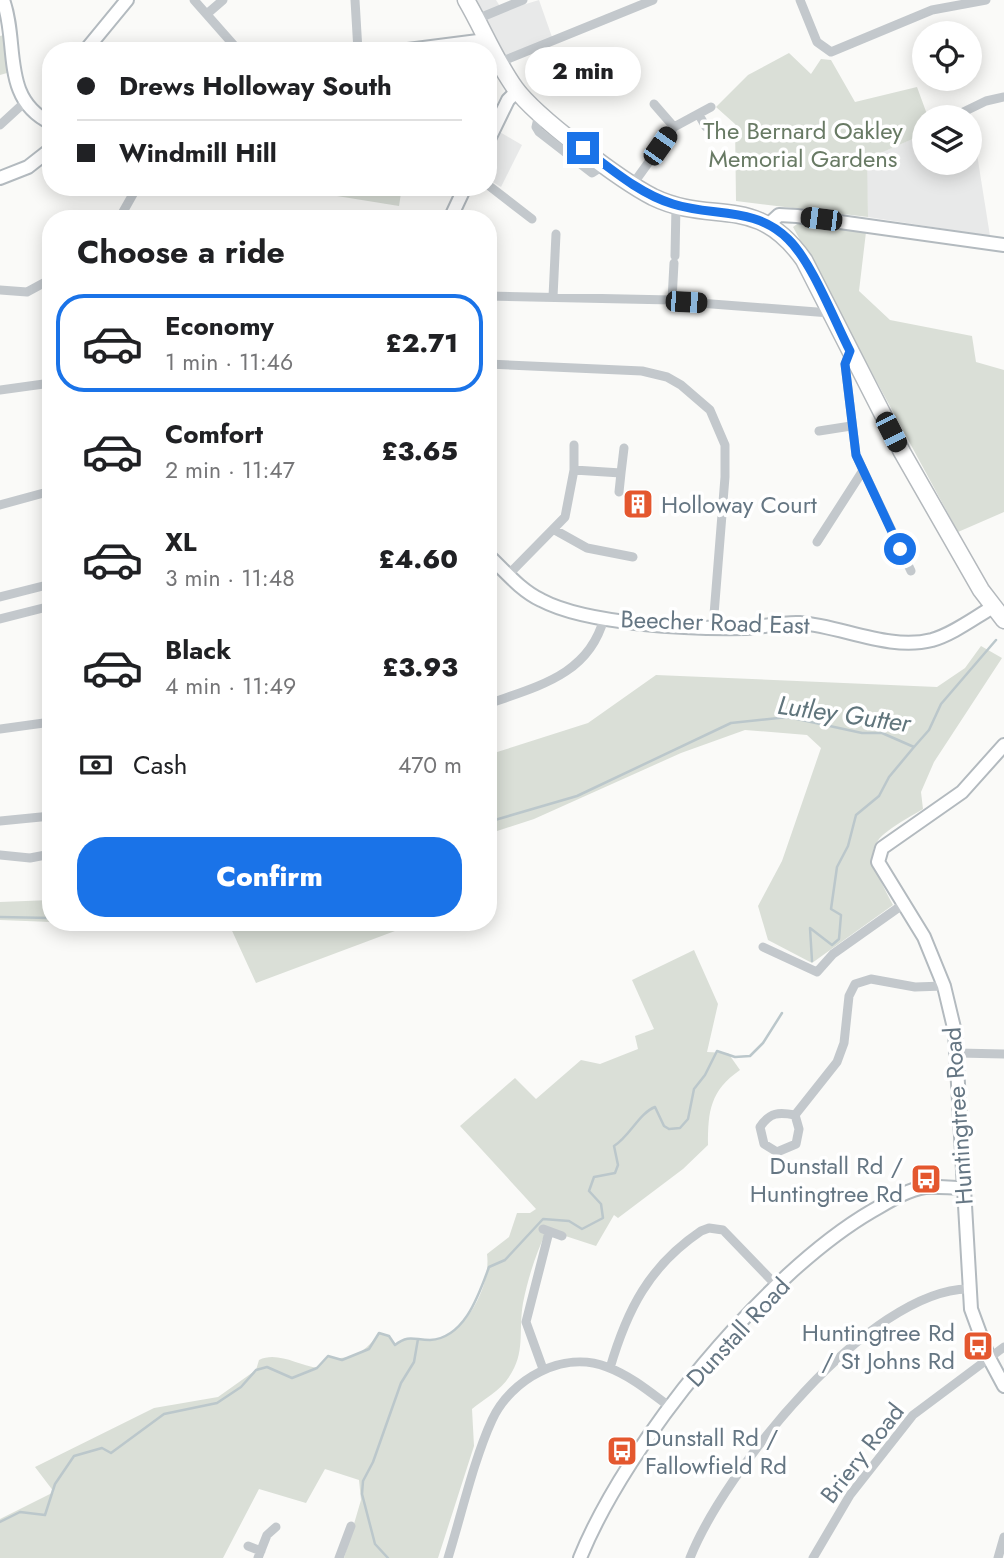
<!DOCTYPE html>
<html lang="en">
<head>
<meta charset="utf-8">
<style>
	:root { --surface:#fff; --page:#f2f2f2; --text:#202124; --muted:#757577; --line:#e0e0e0; --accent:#1a73e8 }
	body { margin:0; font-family:Jost,sans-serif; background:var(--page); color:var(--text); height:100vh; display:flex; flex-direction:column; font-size:26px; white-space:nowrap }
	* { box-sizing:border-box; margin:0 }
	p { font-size:23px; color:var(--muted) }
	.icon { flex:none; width:38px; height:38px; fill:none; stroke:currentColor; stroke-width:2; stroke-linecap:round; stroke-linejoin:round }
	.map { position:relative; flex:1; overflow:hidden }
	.details { position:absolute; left:42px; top:210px; width:455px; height:721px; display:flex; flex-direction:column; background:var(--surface); border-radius:28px; box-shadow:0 4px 18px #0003 }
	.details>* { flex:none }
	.guide { position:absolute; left:42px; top:42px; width:455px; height:154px; border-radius:28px; box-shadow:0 4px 18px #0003; display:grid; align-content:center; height:154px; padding:0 35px; background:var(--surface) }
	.tools { position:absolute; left:912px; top:21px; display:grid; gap:14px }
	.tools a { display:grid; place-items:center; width:70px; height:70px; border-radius:50%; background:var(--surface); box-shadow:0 4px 18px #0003; font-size:35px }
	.end { position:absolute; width:32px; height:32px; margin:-16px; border:9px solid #1a73e8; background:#fff; box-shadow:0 0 0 4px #fff }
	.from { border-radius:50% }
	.bubble { position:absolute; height:49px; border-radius:24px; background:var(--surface); box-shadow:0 4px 18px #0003; font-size:23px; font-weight:800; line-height:49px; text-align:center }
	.car { position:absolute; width:21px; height:42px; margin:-21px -10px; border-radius:9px; box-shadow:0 0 5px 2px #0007; background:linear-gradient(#222 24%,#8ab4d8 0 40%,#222 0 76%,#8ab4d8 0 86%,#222 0) }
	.guide b { display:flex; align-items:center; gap:24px; height:66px; font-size:26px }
	.guide b+b { border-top:2px solid var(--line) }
	.guide i { width:18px; height:18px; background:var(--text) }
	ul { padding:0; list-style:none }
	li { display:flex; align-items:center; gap:21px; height:98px; margin:0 14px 10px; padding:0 21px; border:4px solid transparent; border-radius:28px }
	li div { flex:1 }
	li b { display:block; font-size:26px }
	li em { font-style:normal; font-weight:800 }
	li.active { border-color:var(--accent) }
	li>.icon { width:63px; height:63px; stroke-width:1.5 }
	h2 { padding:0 35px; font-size:32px; line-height:84px }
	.pay { display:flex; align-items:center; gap:18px; height:77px; padding:0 35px; font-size:26px }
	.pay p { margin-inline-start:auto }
	.action { display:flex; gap:14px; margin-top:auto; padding:14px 35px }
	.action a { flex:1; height:80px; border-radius:28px; background:var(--accent); color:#fff; font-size:28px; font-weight:800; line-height:80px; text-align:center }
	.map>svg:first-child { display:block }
	.built { fill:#e8e9e9 }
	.green { fill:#dadfd7 }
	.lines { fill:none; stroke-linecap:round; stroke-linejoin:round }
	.stream { stroke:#bbc7cb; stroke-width:2.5 }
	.secondary-casing { stroke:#b3babf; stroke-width:16 }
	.highway-casing { stroke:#b4b9bd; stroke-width:19 }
	.street { stroke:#c3c8cc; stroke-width:9 }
	.secondary { stroke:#fff; stroke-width:12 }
	.highway { stroke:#fff; stroke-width:16 }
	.route { stroke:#1a73e8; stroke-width:9 }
	.labels { text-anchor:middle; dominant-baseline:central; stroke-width:7; stroke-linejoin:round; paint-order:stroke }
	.park-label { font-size:24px; fill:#687a64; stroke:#fff }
	.poi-label { font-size:24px; fill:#657683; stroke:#fff; text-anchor:start }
	.street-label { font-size:24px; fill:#657683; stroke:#fff }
	.water-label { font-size:26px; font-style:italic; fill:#60757c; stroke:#fff }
</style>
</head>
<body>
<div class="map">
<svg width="1004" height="1558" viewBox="0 0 1004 1558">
	<rect width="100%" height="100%" fill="#fafaf8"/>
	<path class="built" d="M472,0h24l7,11 36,-11 13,37 -51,23z
		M498,131l24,14 -21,42 -13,-8v-28z
		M924,134v29h46v-19l6,4 14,88 -122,-19 -2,-58z"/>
	<path class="green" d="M4,35l3,38 -7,2v-39z
		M789,53l22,21 10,-15 10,1 24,42 62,-15 11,30h-4v17l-57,25 1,58 -132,-16 -1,-77 -19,-17 32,-32z
		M281,187h121l-3,19z
		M800,222l66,10 -7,59 31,29 82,16 4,26 28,8v142l-46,20 -165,-305z
		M981,646l21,12 -68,104 -13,30 2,17c-58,34 -62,36 -30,96l-81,58 -44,-23 -10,-34 24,-45 39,-113 -14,-13 -62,-5 -64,23 -147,66 -46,15v-76l6,-5 94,-30 68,-48 281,12 28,-19z
		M51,900v22l-51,-2v-18z
		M228,922h191l-163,61z
		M694,950l24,54 -11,48 21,1 12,17c-30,21 -32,41 -32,75l-25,24 -65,49 -4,-3 -18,31 -49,-16c-11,23 -19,48 -24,73 -5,29 3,49 -14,74 -8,13 -26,23 -37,32l2,37 -36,112h-94l17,-58 -2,-20 -34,-11 -19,34 -47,-14 -36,69h-223v-39l54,-27 -19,-25 119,-59 64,-11 38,-27 3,-10c18,-9 39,5 58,8l11,-12c21,7 39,-5 51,-23l10,3 6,8c19,-13 27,1 47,-7 28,-11 49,-54 45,-83l22,-17 8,-24h13l6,-4 -76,-83 55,-48 21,21 45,-39 19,4 38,-15 -3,-13 19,-7 -22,-49z"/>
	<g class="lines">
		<path class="stream" d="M488,822l89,-26 154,-73 57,-6 74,16h20l32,14 15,-17 12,-26 55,-64
			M0,917l51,1
			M812,961l-2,-33 22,17 7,-6 2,-24 -10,-6 6,-42 11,-21 8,-31 23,-19 10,-19 25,-30
			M0,1522l20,-10 25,3 10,-31 19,-28 28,-8 9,5 53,-39 53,-11 24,-16 15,-17 11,-3 25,11 25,-10 11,-12 14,4 27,-11 10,-16 10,3 6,9c14,-11 19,-5 35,-5 35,-2 49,-46 59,-73l16,-7 38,-41 26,2 13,8 21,-11 -2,-14 -12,-13 5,-14 21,-4 3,-8 -4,-19c16,-10 25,-33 41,-39l9,19 5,3 11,-1 8,-9 6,-30 11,-14 12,-24 18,6 15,-1 13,-13 19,-30
			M388,1558l-13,-14 -13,-50 1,-13 10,-19 28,-79 13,-21 4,-23"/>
		<g class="secondary-casing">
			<path id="secondary" d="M3,0c16,43 -3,99 48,123
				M85,51l42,-51
				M400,51l86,-11
				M488,141l20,-41 9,-9
				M0,178l28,-11 23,-18
				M450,219l15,-32
				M768,225l11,-10 18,1 207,29
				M488,555c17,16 32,35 53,45 47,25 152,29 205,28 18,-1 36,-6 54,-5 42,3 89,28 132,17 21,-6 42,-22 61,-33
				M1004,745l-42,47 -80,56 -4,14 46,75 20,49 11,46 16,277 18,49 15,28
				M580,1558c47,-116 184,-284 292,-347 16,-9 34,-21 53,-24 12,-1 26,1 38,1"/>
		</g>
		<g class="highway-casing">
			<path id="highway" d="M466,0c17,29 29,60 49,88 21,29 105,92 138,109 60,29 103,-5 151,63l98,192 79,138 23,30"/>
		</g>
		<path class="street" d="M194,0l45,51
			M355,0l3,51
			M800,0l17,42 14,10 101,-42 54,-10
			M208,13l15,-13
			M477,19l46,-19
			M498,63l155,-63
			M654,104l20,23
			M539,114l-3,13 3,5 53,41 14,-9
			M699,115l7,12
			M953,117l33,-16 18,-4
			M0,125l24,-22
			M633,184l41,-57 37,-20
			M488,185l44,34
			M119,219l18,-32
			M675,256l1,-51
			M0,290l27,2 24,-13
			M488,296l184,4 2,-37
			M553,297l3,-63
			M686,302l144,11
			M850,351l-5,13 11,91 55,116
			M488,364l154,7 25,6 14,8 29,25 15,35v32l-12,150
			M0,390l51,-7
			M819,431l32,-5
			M574,470l47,3 -2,19
			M621,473l3,-25
			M0,505l51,-14
			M553,529l34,19 46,9
			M817,542l45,-70
			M508,575l57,-58 9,-47v-25
			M0,597l51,-13
			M0,619l51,-13
			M488,704c50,-18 101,-29 116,-86
			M0,729l51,-7
			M0,821l51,-5
			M0,855l30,3 21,-4
			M763,947l54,25 16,-18 72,-51
			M958,1053l46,1
			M795,1115c-16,-3 -25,-3 -35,12l4,17 13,8 19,-8 3,-15 -4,-14 42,-53 7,-19 5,-47 6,-12 16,-5 44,8 29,-1
			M543,1229l19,7
			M610,1368c17,-58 39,-102 91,-137l8,-3 14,2 55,57
			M543,1369l-17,-47 23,-90
			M248,1546l13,5
			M258,1558l9,-23 9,-8
			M339,1558l12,-32
			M448,1558c13,-42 26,-99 44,-138 19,-41 71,-70 115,-53 24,9 43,25 63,40
			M690,1558c34,-86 179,-268 278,-269
			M813,1558l37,-63 63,-80 91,-68
			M998,1558l6,-21"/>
		<use href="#secondary" class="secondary"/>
		<use href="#highway" class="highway"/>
	</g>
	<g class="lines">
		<path class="route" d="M583,148c28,21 57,46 90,56 40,13 82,2 115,35 24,23 46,81 62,112l-5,13 11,91 44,94"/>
	</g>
	<defs>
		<g id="building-square" transform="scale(1.575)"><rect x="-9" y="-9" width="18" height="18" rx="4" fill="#e4572e" stroke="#fff"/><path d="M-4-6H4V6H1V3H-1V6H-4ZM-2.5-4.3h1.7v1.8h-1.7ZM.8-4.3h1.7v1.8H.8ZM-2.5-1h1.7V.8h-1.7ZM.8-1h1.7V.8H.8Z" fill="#fff"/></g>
		<g id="bus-square" transform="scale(1.575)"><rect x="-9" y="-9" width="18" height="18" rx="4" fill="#e4572e" stroke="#fff"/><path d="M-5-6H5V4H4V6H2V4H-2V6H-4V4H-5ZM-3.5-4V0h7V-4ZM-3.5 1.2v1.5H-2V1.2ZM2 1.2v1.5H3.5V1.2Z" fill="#fff"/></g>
	</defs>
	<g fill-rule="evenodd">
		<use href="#building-square" x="638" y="504"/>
		<use href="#bus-square" x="926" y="1179"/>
		<use href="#bus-square" x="978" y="1346"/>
		<use href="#bus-square" x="622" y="1451"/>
	</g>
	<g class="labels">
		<g class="park-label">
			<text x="803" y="130">The Bernard Oakley<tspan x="803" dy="28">Memorial Gardens</tspan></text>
		</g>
		<g class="poi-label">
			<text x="661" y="504">Holloway Court</text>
			<text x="903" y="1165" text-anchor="end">Dunstall Rd /<tspan x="903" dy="28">Huntingtree Rd</tspan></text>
			<text x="955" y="1332" text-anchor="end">Huntingtree Rd<tspan x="955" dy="28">/ St Johns Rd</tspan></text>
			<text x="645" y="1437">Dunstall Rd /<tspan x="645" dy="28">Fallowfield Rd</tspan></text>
		</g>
		<g class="street-label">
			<text transform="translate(715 622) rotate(2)">Beecher Road East</text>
			<text transform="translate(958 1116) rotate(-94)">Huntingtree Road</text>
			<text transform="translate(738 1332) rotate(-47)">Dunstall Road</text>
			<text transform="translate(862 1453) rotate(-52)">Briery Road</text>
		</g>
		<g class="water-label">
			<text transform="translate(844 714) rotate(8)">Lutley Gutter</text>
		</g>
	</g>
</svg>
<div class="tools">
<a><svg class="icon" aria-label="locate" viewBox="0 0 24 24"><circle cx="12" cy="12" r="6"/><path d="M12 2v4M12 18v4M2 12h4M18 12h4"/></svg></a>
<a><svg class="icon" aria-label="layers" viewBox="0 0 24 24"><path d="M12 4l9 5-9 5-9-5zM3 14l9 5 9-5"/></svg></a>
</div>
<i class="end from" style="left:900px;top:549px"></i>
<i class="end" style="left:583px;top:148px"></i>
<div class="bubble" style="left:525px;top:47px;width:116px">2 min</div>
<i class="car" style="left:660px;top:146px;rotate:35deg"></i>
<i class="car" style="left:821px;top:219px;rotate:277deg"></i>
<i class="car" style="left:686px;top:302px;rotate:93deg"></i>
<i class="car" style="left:891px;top:432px;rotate:153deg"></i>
<div class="guide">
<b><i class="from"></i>Drews Holloway South</b>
<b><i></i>Windmill Hill</b>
</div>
<section class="details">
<h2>Choose a ride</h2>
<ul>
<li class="active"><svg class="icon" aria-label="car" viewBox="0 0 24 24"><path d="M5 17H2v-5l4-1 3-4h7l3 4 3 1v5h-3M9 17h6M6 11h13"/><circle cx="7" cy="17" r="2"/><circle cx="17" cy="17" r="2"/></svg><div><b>Economy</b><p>1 min · 11:46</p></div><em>£2.71</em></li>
<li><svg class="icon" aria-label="car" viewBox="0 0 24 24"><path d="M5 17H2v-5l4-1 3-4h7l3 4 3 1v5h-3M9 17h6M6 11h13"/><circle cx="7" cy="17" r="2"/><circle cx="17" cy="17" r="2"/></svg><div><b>Comfort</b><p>2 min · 11:47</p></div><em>£3.65</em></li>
<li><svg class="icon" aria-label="car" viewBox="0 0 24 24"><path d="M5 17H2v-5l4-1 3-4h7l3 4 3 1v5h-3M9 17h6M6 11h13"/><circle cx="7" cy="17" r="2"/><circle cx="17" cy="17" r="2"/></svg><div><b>XL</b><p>3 min · 11:48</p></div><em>£4.60</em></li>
<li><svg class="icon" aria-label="car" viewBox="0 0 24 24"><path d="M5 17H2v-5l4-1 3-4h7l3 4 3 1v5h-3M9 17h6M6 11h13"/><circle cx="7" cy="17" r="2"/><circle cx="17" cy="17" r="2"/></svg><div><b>Black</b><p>4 min · 11:49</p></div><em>£3.93</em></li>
</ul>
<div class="pay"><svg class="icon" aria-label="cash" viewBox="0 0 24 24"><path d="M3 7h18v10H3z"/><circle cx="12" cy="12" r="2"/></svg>Cash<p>470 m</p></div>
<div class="action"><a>Confirm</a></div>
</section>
</div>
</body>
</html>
